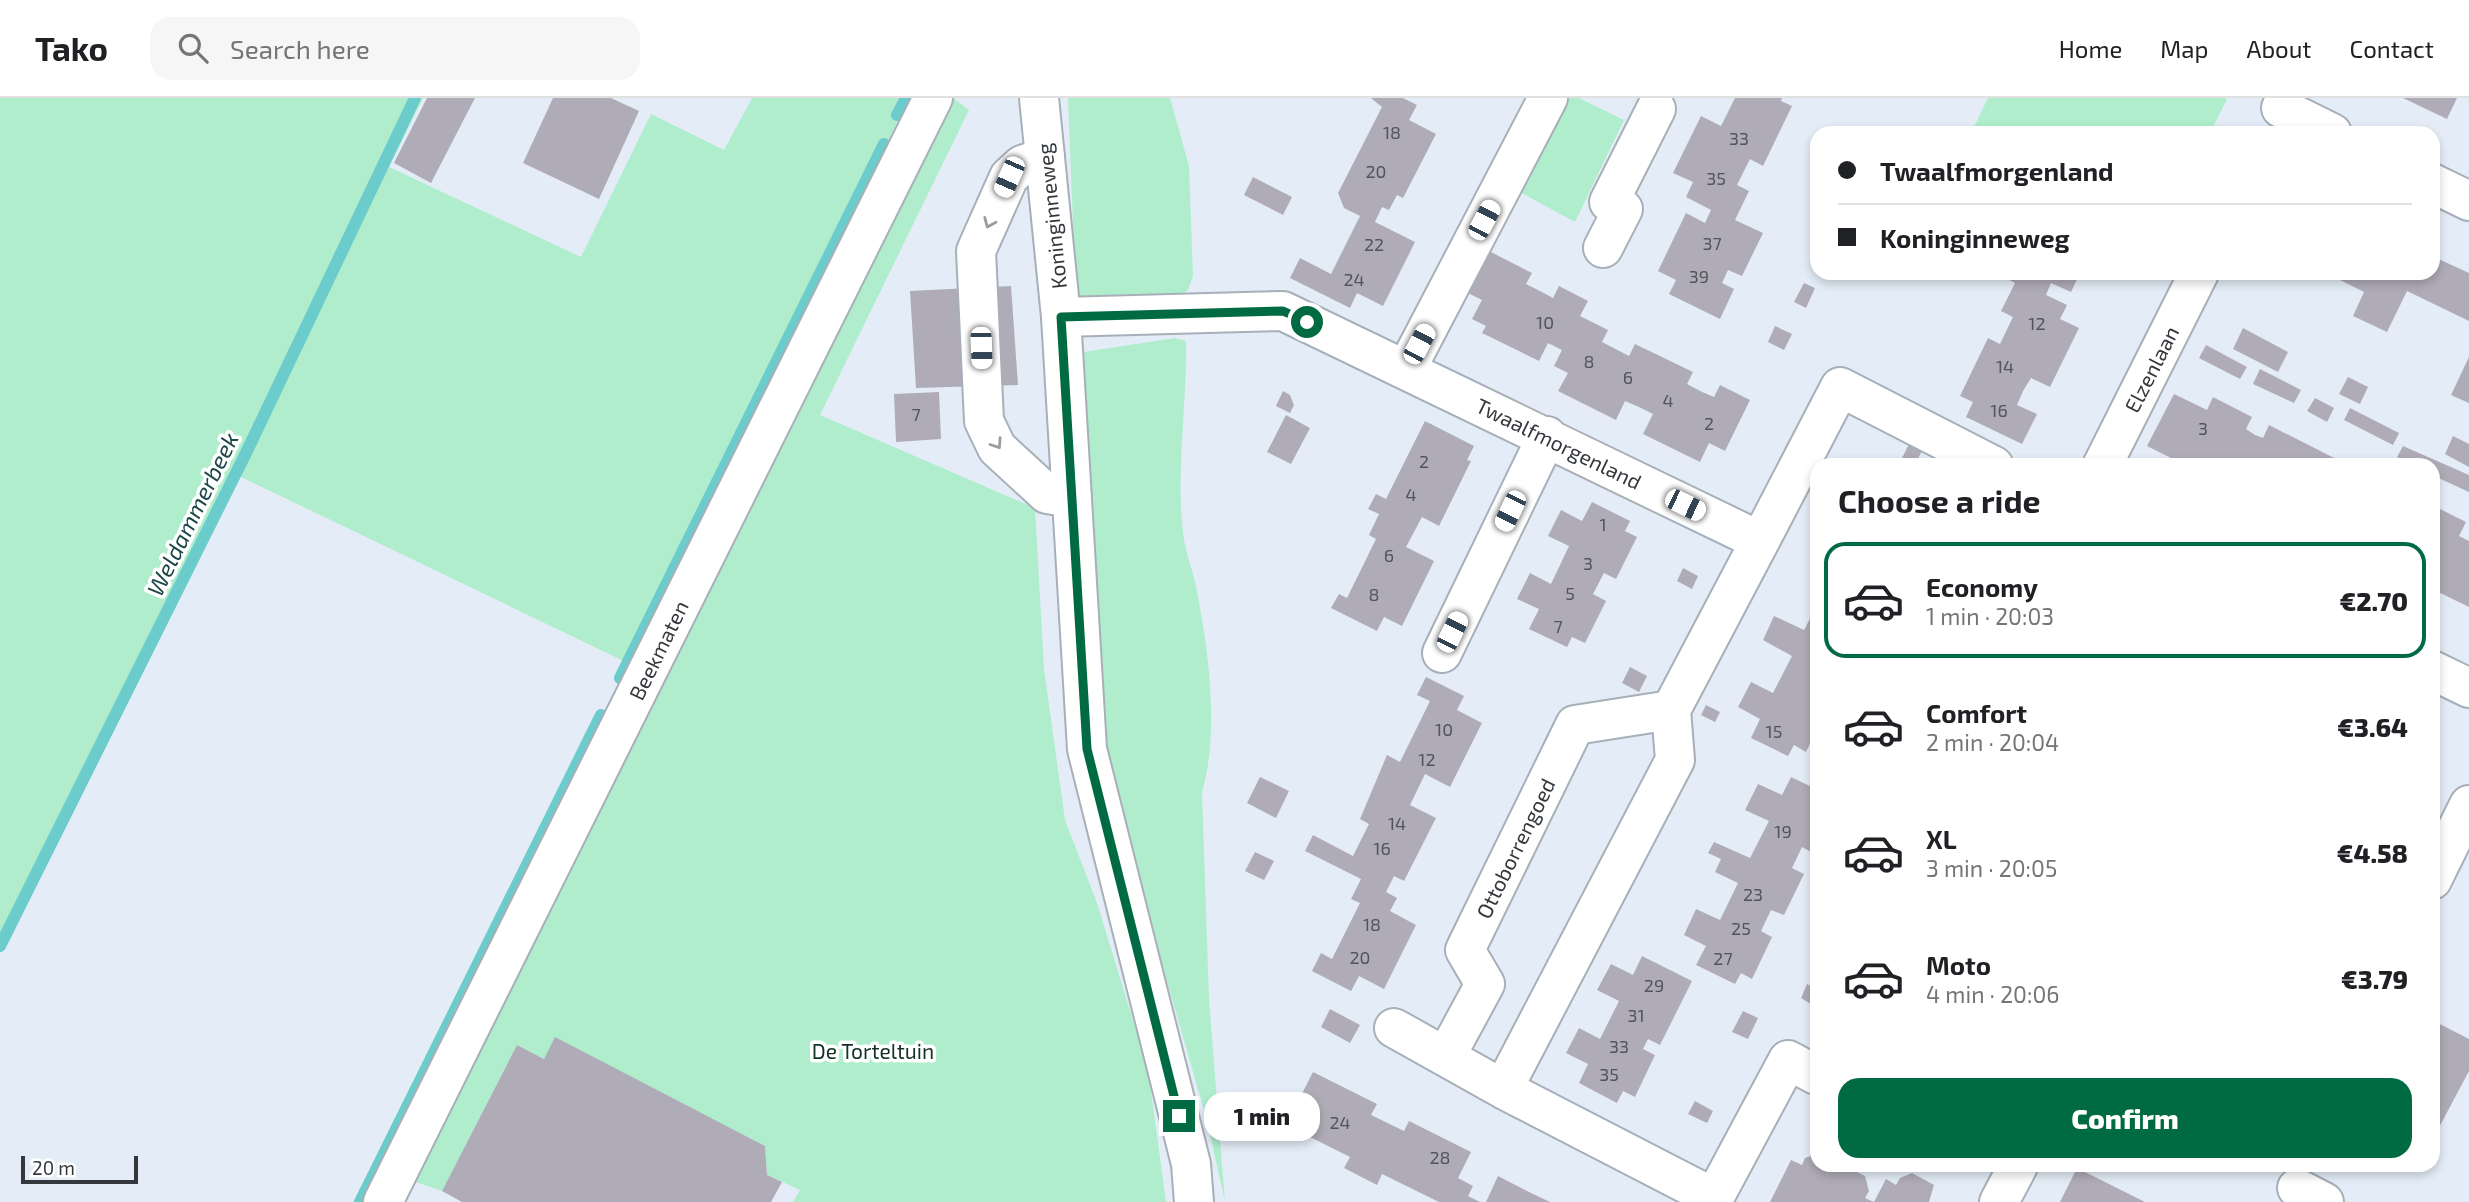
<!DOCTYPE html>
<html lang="en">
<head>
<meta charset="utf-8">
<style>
	:root { --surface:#fff; --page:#f6f6f6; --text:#202124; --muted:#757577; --line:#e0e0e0; --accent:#006b42 }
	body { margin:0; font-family:"Exo 2",sans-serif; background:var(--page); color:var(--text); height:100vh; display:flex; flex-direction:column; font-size:26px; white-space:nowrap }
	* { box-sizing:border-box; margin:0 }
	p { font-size:23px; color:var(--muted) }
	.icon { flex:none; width:38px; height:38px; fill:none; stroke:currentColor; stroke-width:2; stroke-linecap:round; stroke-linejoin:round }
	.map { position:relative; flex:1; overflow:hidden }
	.side { position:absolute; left:1810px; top:360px; width:630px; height:714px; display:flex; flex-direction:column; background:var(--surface); border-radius:21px; box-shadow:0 4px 10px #0003 }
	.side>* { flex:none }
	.guide { position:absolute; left:1810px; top:28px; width:630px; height:154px; border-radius:21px; box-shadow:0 4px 10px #0003; display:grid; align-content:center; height:154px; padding:0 28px; background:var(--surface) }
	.scale { position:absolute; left:21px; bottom:18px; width:117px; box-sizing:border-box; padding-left:7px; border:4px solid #34383c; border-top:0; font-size:19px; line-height:24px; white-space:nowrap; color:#34383c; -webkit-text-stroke:5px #fff; paint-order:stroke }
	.end { position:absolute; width:32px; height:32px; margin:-16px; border:9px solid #006b42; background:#fff; box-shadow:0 0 0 4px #fff }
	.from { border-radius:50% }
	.bubble { position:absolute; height:49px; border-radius:21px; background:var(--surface); box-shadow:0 4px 10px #0003; font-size:23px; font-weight:800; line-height:49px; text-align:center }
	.car { position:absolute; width:21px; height:42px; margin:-21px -10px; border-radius:9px; box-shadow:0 0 5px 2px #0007; background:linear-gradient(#fff 24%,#345 0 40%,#fff 0 76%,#345 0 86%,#fff 0) }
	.guide b { display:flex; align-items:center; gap:24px; height:66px; font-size:26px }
	.guide b+b { border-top:2px solid var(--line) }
	.guide i { width:18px; height:18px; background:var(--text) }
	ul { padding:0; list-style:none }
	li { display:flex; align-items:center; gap:21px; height:116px; margin:0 14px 10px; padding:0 14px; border:4px solid transparent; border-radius:21px }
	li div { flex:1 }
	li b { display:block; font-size:26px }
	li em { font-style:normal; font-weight:800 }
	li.selected { border-color:var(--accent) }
	li>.icon { width:63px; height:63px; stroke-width:1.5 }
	h2 { padding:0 28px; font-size:32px; line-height:84px }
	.action { display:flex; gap:14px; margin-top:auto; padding:14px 28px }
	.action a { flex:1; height:80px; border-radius:21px; background:var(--accent); color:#fff; font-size:28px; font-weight:800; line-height:80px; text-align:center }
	header { display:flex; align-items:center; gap:42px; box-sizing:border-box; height:98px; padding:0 35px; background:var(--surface); border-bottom:2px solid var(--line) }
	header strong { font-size:33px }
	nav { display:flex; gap:38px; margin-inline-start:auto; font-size:24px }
	.search { width:490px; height:63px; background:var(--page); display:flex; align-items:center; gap:18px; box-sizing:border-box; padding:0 24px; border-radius:21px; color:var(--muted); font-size:26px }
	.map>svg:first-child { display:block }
	.green { fill:#afedcd }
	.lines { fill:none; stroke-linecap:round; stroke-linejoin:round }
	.stream { stroke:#6ccbcb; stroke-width:12 }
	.building { fill:#afacb8 }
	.minor-casing { stroke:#a7b0b9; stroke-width:42 }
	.major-casing { stroke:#a7b0b9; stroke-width:42 }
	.minor { stroke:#fff; stroke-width:38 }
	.major { stroke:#fff; stroke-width:38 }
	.oneway { stroke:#9a9c9e }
	.route { stroke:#006b42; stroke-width:9 }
	.labels { text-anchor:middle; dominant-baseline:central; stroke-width:7; stroke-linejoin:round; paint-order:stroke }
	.number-label { font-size:18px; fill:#53555b }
	.street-label { font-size:21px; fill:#34383c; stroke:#fff }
	.park-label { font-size:21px; fill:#113324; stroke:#fff }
	.water-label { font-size:23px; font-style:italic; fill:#1b4747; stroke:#fff }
</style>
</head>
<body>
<header>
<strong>Tako</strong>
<div class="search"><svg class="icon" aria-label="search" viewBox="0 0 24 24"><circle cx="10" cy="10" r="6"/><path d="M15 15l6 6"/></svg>Search here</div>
<nav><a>Home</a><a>Map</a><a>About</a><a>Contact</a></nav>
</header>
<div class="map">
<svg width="2469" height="1104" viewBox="0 0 2469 1104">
	<rect width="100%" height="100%" fill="#e4edf7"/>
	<path class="green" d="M0,0h423l-34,69 192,90 70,-143 73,36 28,-52h157l-275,568 -397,-191 -237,473z
		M942,0h11l16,12 -149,305 215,93 9,161 21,151 32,83 51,166 18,133h-373l7,-12 -33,-15 -2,-29 -210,-108 -11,21 -27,-14 -75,146 -35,-12z
		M1068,0h102l19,68 4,110 -5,14 -8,5 -104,6z
		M1563,0h16l45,22 -49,102 -59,-32z
		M1988,0h236l3,1 -17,34h-239z
		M1175,240l11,3c1,63 -10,131 -3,192 2,18 9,35 13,53 12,61 24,145 6,206l7,208 16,202 -18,-81 -100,-350 -30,-418z"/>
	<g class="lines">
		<path class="stream" d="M897,17l9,-17
			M620,580l264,-534
			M0,848l246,-493 169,-355
			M360,1104l241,-487"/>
	</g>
	<path class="building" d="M427,0h48l-44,85 -37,-20z
		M553,0h58l28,13 -40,88 -76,-36z
		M1371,0h32l14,7 -8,15 27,14 -33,64 -6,-3 -8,15 -7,-3 -7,15 40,20 -32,64 -26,-13 -7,15 -60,-30 10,-20 31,16 29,-58 -16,-8 -6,-15 44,-86z
		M1735,0h47l-1,3 11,5 -29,60 -13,-7 -13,26 12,6 -14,29 28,13 -21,43 -14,-6 -6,13 12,6 -14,30 -51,-25 7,-14 -18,-9 28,-58 19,10 6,-13 -25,-13 7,-15 -20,-9 28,-57 20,10z
		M2403,0h54l-10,21z
		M1253,79l39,20 -9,18 -39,-20z
		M1487,152l45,23 -6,11 14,7 13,7 6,-12 29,15 -8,15 28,14 -6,12 27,14 6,-12 58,28 -6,12 13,7 14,6 6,-12 30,15 -25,51 -16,-8 -9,19 -57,-28 10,-20 -14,-7 -14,-6 -9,19 -58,-29 10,-18 -14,-7 8,-16 -14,-7 -9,18 -57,-28 4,-7 -14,-7 10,-19 -16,-8z
		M2432,158l37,17v48l-62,-30 -20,41 -34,-16 11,-24 -38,-19h106z
		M1996,175h84l-9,19 -20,-9 -5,12 21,10 -7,14 19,9 -29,59 -19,-9 -8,13 -6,14 20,9 -15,30 -56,-27 7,-15 -13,-6 28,-58 12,6 13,-27 -12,-6 14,-28z
		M1804,185l11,5 -9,20 -12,-6z
		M1011,188l7,99 -102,3 -6,-97z
		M1775,228l17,8 -8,16 -16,-8z
		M2243,230l45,24 -10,20 -45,-23z
		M2206,247l41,22 -7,12 -41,-21z
		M2469,259v46l-18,-8z
		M2260,271l41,21 -7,13 -41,-19z
		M2348,279l20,10 -8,17 -21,-10z
		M1283,293l7,4 4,10 -4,8 -14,-7z
		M939,294l2,47 -45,3 -2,-48z
		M2174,296l33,16 6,-13 39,20 -6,12 9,6 8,3 6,-13 73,37 -1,4h-154l-40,-20z
		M2315,300l19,10 -7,14 -20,-11z
		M2350,310l49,25 -6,12 -49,-25z
		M1286,317l24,13 -19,36 -24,-12z
		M1425,323l49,25 -7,14 4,1 -32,65 -17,-9 -16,30 28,14 -32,65 -18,-9 -7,14 -46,-23 8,-14 8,4 29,-59 -7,-4 10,-21 -11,-5 8,-15 10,5z
		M2453,338l16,8v23l-24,-13z
		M1909,346l13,7 -8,15h-16z
		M2403,348l66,29v17l-37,-17v-9h-18l-17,-9z
		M1592,404l38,19 -5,10 12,6 -21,42 -12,-6 -11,21 13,7 -21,42 -13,-6 -5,10 -38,-18 10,-20 -22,-10 13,-26 21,11 18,-38 -21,-10 13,-26 21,11z
		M2432,407l34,17 -7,14 10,5v66l-37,-18 7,-13 -7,-4z
		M1683,470l15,8 -6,13 -15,-8z
		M1814,513l2,1v119l-10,21 -12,-7 -6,11 -37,-18 9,-19 -22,-12 13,-25 22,11 19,-37 -29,-16 11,-24 30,14z
		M1630,569l17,9 -8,16 -17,-9z
		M1426,579l38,19 -7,14 25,13 -32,64 -25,-13 -15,31 26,13 -32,63 -10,-5 -8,16 11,6 -7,13 26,14 -32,64 -25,-13 -8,15 -39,-20 9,-18 11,6 28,-56 -9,-4 10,-20 -56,-28 8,-16 40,21 16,-32 -9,-5 27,-64 13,7 30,-61 -13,-6z
		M1706,607l14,7 -5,10 -14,-7z
		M1260,679l29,14 -13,27 -29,-15z
		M1791,679l25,12v62l-1,3 -13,-7 -10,21 12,6 -20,41 -13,-5 -10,21 11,6 -20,42 -11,-6 -6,11 -39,-19 10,-19 -22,-11 12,-26 24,11 18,-37 -23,-11 6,-13 -13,-6 6,-11 36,16 19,-37 -24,-11 13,-26 24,11z
		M1255,754l19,9 -10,19 -19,-9z
		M1642,858l50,25 -32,64 -12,-6 -5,10 12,6 -20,42 -12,-6 -6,12 -38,-20 9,-19 -22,-11 13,-25 21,11 19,-38 -22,-11 14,-26 22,11z
		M1807,886l9,5v18l-15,-9z
		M1330,911l30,16 -10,18 -29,-16z
		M1743,913l15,7 -10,21 -16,-7z
		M2432,922l37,19v32l-34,64 -3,-1z
		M555,939l210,109 2,29 15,7 -11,20h-309l-20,-11 75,-146 27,14z
		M1313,974l64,32 -6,11 33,16 5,-10 62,31 -13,26 15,8 -5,10 12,6h-41l-57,-28 -5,11 -33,-17 6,-11 -64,-32z
		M1695,1003l18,10 -6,12 -19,-9z
		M1816,1056v12h29l20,10 4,15 -4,7 9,4h-104l21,-42 11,5 3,-7z
		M2077,1070l68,34h-85z
		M1912,1075l22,12 -5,17h-55l12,-23 10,6 4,-7z
		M1498,1078l31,16 21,10h-64z"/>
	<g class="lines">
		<g class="minor-casing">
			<path id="minor" d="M2281,10l51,25
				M1045,59l-23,8 -13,12 -33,74 8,170 13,27 50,46 25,4
				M2432,85l37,18
				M1603,150l20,-39 -14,-7 47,-93
				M1061,219l222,-6 477,230 80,-154 154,79
				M1407,270l141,-270
				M2102,368l97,-193
				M1442,555l105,-217
				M2432,572l37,18
				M2432,782l37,-75
				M1394,930l109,61 211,109 74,-138 28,15
				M1446,958l39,-72 -20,-34 110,-225 96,-15
				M1503,991l172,-329 -4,-50 89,-169
				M2297,1090l27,14
				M383,1104l550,-1104
				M1999,1104l19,-36"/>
		</g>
		<g class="major-casing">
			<path id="major" d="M1039,0l22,219 26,432 104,415 3,38"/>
		</g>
		<use href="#minor" class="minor"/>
		<use href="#major" class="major"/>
	</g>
	<defs><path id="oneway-chevron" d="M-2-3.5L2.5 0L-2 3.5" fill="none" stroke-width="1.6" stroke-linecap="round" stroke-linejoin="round" transform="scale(1.75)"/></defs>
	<g class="oneway">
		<use href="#oneway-chevron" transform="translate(989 125) rotate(113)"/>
		<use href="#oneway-chevron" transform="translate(997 346) rotate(56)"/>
	</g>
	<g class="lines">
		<path class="route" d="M1179,1018l-92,-367 -26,-432 222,-6 24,11"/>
	</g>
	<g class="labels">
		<g class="number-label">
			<text x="1392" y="34">18</text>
			<text x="1739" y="40">33</text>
			<text x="1376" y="73">20</text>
			<text x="1716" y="80">35</text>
			<text x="1712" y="145">37</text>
			<text x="1374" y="146">22</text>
			<text x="1699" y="178">39</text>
			<text x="1354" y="181">24</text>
			<text x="1545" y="224">10</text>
			<text x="2037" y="225">12</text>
			<text x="1589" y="263">8</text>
			<text x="2005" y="268">14</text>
			<text x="1628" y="279">6</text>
			<text x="1668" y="302">4</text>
			<text x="1999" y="312">16</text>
			<text x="916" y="316">7</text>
			<text x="1709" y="325">2</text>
			<text x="2203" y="330">3</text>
			<text x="1424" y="363">2</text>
			<text x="1411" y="396">4</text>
			<text x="1603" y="426">1</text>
			<text x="1389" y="457">6</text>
			<text x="1588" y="465">3</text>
			<text x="1570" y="495">5</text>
			<text x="1374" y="496">8</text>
			<text x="1558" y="528">7</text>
			<text x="1444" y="631">10</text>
			<text x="1774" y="633">15</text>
			<text x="1427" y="661">12</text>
			<text x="1397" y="725">14</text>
			<text x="1783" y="733">19</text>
			<text x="1382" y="750">16</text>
			<text x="1753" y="796">23</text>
			<text x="1372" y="826">18</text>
			<text x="1741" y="830">25</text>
			<text x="1360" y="859">20</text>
			<text x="1723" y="860">27</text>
			<text x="1654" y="887">29</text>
			<text x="1636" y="917">31</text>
			<text x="1619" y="948">33</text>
			<text x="1609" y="976">35</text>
			<text x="1340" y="1024">24</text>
			<text x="1440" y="1059">28</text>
		</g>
		<g class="street-label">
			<text transform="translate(1051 118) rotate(-96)">Koninginneweg</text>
			<text transform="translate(2151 271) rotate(-63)">Elzenlaan</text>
			<text transform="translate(1559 345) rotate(26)">Twaalfmorgenland</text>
			<text transform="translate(658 552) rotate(-64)">Beekmaten</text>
			<text transform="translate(1515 750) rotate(-64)">Ottoborrengoed</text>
		</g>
		<g class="park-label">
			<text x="873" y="952">De Torteltuin</text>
		</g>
		<g class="water-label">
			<text transform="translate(192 416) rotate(-64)">Weldammerbeek</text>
		</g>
	</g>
</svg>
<div class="scale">20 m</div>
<i class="end from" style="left:1307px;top:224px"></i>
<i class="end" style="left:1179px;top:1018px"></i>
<div class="bubble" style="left:1204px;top:994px;width:116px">1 min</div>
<i class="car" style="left:1009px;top:79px;rotate:204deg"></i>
<i class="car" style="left:1484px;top:122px;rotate:28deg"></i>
<i class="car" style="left:1419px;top:246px;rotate:28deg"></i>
<i class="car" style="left:981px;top:250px;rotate:178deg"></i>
<i class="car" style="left:1685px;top:407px;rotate:116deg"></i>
<i class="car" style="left:1510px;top:413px;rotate:206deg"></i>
<i class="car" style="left:1452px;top:534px;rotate:26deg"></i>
<div class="guide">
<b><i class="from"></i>Twaalfmorgenland</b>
<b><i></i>Koninginneweg</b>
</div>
<section class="side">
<h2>Choose a ride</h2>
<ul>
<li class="selected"><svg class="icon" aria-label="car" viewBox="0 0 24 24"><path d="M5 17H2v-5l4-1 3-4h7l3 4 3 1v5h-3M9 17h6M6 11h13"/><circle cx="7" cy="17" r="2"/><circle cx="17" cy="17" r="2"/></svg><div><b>Economy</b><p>1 min · 20:03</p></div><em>€2.70</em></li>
<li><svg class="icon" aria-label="car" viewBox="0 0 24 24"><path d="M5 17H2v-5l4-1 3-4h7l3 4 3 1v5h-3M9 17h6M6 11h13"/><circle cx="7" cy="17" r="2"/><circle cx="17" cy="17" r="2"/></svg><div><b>Comfort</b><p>2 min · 20:04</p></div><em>€3.64</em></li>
<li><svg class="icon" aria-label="car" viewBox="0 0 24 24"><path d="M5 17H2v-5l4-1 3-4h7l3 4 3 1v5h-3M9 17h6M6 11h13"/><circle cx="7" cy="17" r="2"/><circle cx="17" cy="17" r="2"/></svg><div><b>XL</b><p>3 min · 20:05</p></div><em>€4.58</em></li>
<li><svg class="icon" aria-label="car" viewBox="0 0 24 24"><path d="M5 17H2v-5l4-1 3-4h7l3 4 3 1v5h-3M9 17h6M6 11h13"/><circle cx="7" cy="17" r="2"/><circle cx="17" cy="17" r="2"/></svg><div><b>Moto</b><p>4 min · 20:06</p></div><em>€3.79</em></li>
</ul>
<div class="action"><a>Confirm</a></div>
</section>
</div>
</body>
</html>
